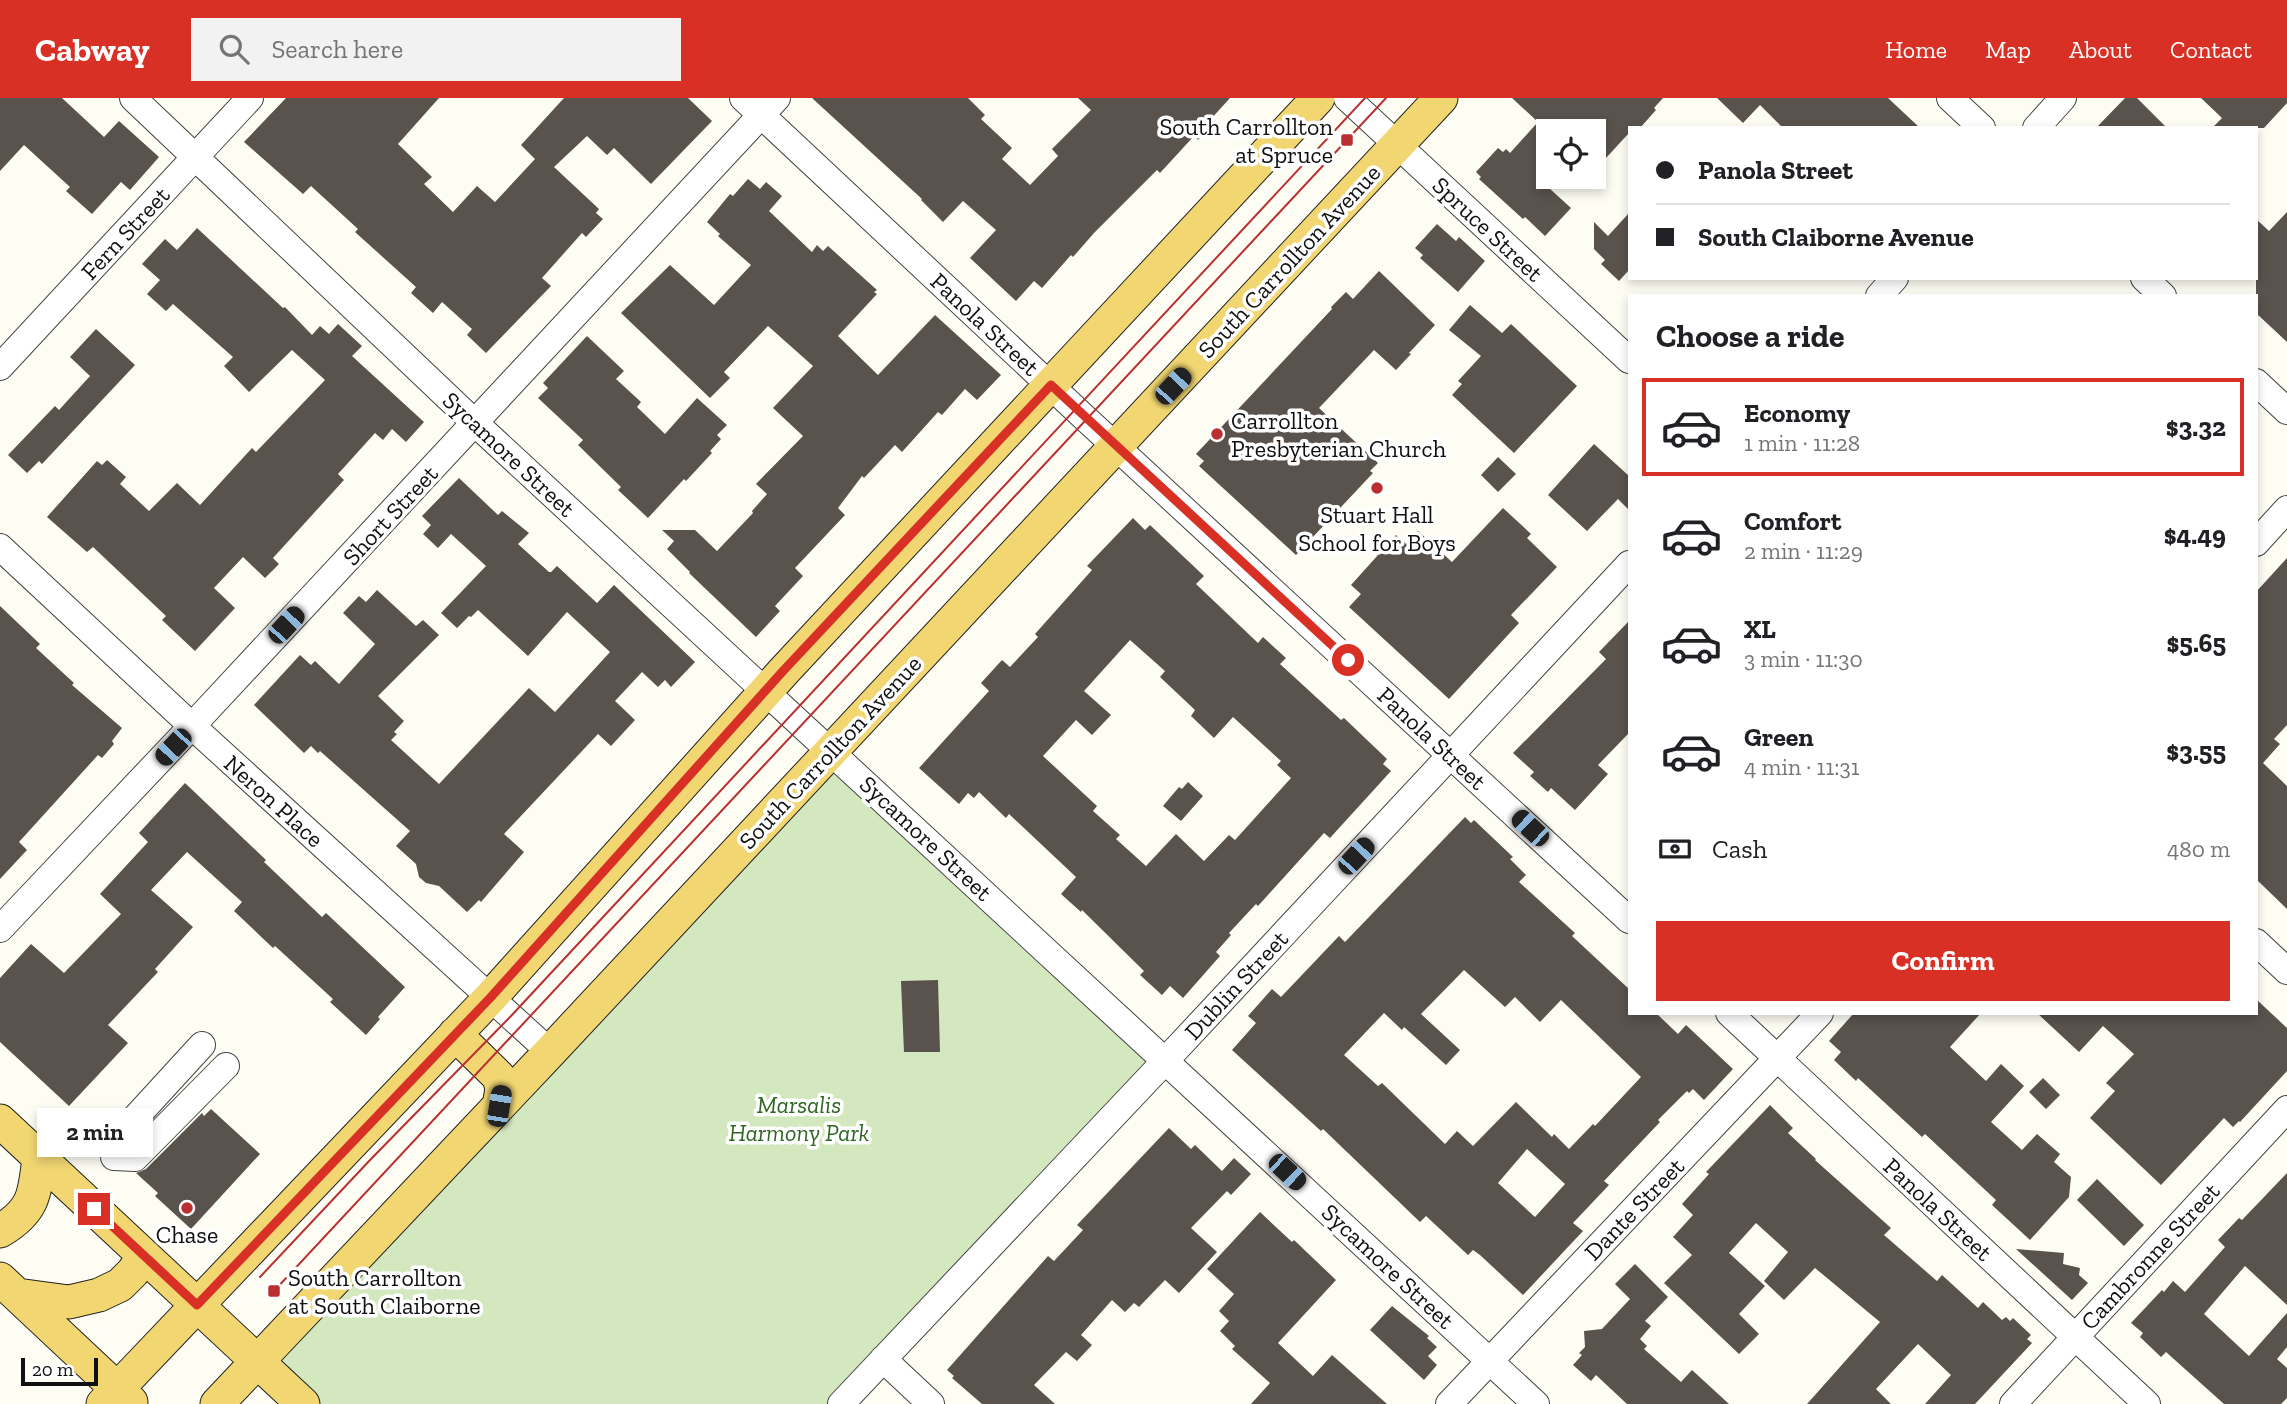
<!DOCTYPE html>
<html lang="en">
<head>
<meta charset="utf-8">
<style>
	:root { --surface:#fff; --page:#f2f2f2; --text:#202124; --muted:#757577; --line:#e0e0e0; --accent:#d93025 }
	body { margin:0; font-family:"Zilla Slab",serif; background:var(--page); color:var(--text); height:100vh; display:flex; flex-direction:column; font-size:26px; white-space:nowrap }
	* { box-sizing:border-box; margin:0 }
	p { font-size:23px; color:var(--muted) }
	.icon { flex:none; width:38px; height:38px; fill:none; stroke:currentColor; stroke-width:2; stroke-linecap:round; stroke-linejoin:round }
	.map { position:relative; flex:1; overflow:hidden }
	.drawer { position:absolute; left:1628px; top:196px; width:630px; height:721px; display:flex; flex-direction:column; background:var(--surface); border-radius:0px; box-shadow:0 4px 10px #0003 }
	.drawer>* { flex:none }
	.banner { position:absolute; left:1628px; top:28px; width:630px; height:154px; border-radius:0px; box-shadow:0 4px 10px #0003; display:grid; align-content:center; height:154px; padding:0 28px; background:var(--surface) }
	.buttons { position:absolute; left:1536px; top:21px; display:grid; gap:14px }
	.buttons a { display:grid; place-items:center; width:70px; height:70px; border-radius:0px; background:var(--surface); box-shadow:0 4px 10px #0003; font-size:35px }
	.scale { position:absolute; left:21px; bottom:18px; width:77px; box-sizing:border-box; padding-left:7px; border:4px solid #101010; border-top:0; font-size:19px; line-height:24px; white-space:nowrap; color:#101010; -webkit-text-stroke:5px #fff; paint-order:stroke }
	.end { position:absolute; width:32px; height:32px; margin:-16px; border:9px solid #d93025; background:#fff; box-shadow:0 0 0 4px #fff }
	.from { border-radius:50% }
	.bubble { position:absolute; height:49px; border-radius:0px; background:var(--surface); box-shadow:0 4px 10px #0003; font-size:23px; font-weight:700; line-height:49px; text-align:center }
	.car { position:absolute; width:21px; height:42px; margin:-21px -10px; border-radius:9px; box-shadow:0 0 5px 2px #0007; background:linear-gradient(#222 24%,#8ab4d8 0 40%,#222 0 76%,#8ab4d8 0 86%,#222 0) }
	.banner b { display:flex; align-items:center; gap:24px; height:66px; font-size:26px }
	.banner b+b { border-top:2px solid var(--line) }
	.banner i { width:18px; height:18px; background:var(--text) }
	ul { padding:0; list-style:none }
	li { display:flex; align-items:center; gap:21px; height:98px; margin:0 14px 10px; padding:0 14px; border:4px solid transparent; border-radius:0px }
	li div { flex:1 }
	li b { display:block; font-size:26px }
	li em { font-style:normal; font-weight:700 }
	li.active { border-color:var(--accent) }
	li>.icon { width:63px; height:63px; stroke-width:1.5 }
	h2 { padding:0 28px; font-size:32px; line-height:84px }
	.pay { display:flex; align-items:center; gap:18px; height:77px; padding:0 28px; font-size:26px }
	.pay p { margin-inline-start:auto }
	.primary-button { display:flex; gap:14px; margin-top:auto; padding:14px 28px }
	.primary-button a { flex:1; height:80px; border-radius:0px; background:var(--accent); color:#fff; font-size:28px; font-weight:700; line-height:80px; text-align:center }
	header { display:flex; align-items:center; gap:42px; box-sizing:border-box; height:98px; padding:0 35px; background:var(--accent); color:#fff }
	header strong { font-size:33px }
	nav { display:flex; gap:38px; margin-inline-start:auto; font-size:24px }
	.search { width:490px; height:63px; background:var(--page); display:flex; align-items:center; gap:18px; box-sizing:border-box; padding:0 24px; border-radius:0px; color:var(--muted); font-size:26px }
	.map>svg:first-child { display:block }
	.green { fill:#d3e8bf }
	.building { fill:#59524d; fill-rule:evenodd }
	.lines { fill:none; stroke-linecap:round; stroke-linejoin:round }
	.minor-casing { stroke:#434343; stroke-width:28 }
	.major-casing { stroke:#212121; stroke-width:35 }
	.minor { stroke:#fff; stroke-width:26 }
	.major { stroke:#f1d672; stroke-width:33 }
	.tram { stroke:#ba2f31; stroke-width:2 }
	.route { stroke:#d93025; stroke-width:9 }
	.poi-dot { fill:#ba2f31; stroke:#fff; stroke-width:2.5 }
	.labels { text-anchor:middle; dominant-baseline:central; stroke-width:7; stroke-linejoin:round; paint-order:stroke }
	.poi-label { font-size:24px; fill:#101010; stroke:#fff; text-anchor:start }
	.street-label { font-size:24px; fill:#101010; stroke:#fff }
	.park-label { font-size:24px; font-style:italic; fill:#2f6623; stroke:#fff }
</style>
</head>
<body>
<header>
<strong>Cabway</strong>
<div class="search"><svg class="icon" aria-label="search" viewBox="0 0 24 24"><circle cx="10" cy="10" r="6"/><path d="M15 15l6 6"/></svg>Search here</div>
<nav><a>Home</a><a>Map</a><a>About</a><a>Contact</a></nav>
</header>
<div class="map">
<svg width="2287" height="1306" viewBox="0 0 2287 1306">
	<rect width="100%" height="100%" fill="#fefdf4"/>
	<path class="green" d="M831,653l335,309 -325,344h-538l-45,-42z"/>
	<path class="building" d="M0,0h62l42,39 15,-16 40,36 -29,33 -9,-8 -29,32 -26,-23 4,-4 -46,-42 -24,26z
		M286,0h153l-41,46 34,33 -8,7 29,28 24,-26 18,16 40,-43 -14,-14 43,-47h124l24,23 -61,63 -37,-36 -7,7 -20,-19 -33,31 45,42 -3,4 7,6 -17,18 -4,-4 -40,45 9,8 -65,67 -19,-18 5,-6 -30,-27 -9,11 -22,-20 5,-6 -61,-55 3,-3 -47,-43 -8,8 -59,-52z
		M812,0h156l17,17 -4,4 31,29 -10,11 28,26 28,-29 -6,-7 39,-39 -13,-12h152l-19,21 4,3 -17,18 -4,-4 -34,37 -3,-3 -63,63 -21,24 -2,-2 -29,33 -8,-7 -18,20 -46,-43 26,-28 -33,-29 -20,21 -22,-22 1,-1z
		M1512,0h151l-9,10 2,2 -16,18h-11v5l-35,38v-40h-45v57l22,20 -26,28 -20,-19 -2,2 -44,-40 2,-2 -5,-5 22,-24 5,4 3,-3 4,4 28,-31z
		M1717,0h171l32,30h-137l-23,-23 -17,18z
		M2125,0h12l30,30h-71z
		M2201,0h86v5l-23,25h-52l10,-10z
		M748,81l12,10 6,-7 16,14 -13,15 43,41 5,-7 6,6 5,-5 49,44 -3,2 3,2 -39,42 40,39 57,-60 66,60 -24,25 -12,-11 -23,26 -4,-3 -36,40 -7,-7 -31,33 -2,-2 -24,32 7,7 -50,53 8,8 -28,30 5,5 -24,26 -67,-64 1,-1 -23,-23 7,-8 -12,-11h33l22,21 36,-38 -1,-2 15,-17 -11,-10 47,-48 -30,-28 40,-42 -45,-40 -44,46 6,6 -20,20 -89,-85 49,-48 44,40 37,-40 -33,-29 2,-2 -13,-12 23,-28 3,2z
		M2287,114v130l-31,-29v-94l13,12z
		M1629,115v57l-10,11 -18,-17 4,-4 -11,-11v-27l14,14z
		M1437,126l19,17 3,-4 26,24 -27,31 -38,-34 3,-3 -8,-7z
		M197,130l86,80 2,-1 27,28 8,-9 9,8 9,-10 24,22 -10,10 72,66 -18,20 -14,-13 -9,11 -8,-7 -37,41 6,6 -71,78 6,6 -14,14 -22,-21 -29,31 21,20 -40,43 -33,-31 4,-4 -73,-69 -6,5 -40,-35 50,-56 5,4 5,-5 19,17 -6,7 29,27 28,-28 23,22 52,-57 4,4 69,-72 -33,-30 -43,42 -25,-26 9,-9 -60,-53 -7,7 -19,-17 13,-14 -18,-16 23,-25 12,11z
		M1379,173l56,54 -26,28 2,1 -15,16 -22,-20 -55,58 59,55 -8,8 3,2 -77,82 -97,-89 5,-5 -8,-7 136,-145 -1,-2 15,-15 7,7z
		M1470,207l32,28 9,-9 66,62 -63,67 -62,-58 10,-11 -4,-3 23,-25 -32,-26z
		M96,231l39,36 -93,99 -3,-3 -12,12 -19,-18 47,-49 4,4 31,-34 -20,-19z
		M587,238l37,35 -8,8 25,23 -4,5 28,27 32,-36 30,27 -10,10 4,4 -11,12 2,2 -26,28 -2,-2 -36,39 -30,-28 3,-3 -43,-42 5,-5 -45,-42 10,-10 -5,-5z
		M1594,346l35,32v34l-11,-11 -31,32 -39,-36z
		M1498,359l18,17 -18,18 -17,-17z
		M459,380l39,37 4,-4 27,22 -11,11 31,28h2l6,-6 40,37 17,-18 81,77 -24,25 -6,-7 -7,7 -16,-15 -27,29 20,19 -24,26 -13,-12 -94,100 20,18 -43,50 -2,-2 -12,12 -28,-26 -13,-3 -7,-6 -3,-13 -20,-18 14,-15 -90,-80 -2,2 -7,-7 -7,7 -50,-48 46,-50 11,10 4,-4 24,23 36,-40 -32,-31 16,-17 7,6 11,-12 39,36 7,-6 16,15 -61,61 26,25 -10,11 3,2 -6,6 48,44 90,-96 26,24 55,-60 -43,-40 -39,44 -50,-46 -7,7 -2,-1 -12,12 -16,-15 45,-47 -35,-32 -13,14 -15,-14 8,-9 -9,-9z
		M1503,410l28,26 -4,4 30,29 -46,48 8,8 -70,76 -100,-92 12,-13 -10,-9 45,-50 10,9 12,-13 34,31z
		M1133,420l12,12 5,-5 54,51 -8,8 62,59 5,-6 23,21 -6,6 61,56 3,-2 43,41 -4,5 8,7 -61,67 -6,-5 -66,73 -2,-2 -27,29 2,2 -15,17 4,4 -37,42 -13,-12 -8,9 -22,-20 4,-4 -62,-61 -1,2 -20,-18 15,-17 -67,-63 -3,4 -27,-26 -5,6 -6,-5 -9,11 -40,-36 70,-77 -8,-8 21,-23 8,7 28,-30 -3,-3 57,-64 -5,-4zM1130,542l35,31 -5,6 35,33 -4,6 23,22 19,-21 48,44 -4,4 14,13 -56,62 -6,-5 -25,26 -28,-27 -30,32 -30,-27 4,-4 -27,-24 4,-5 -54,-50 33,-36 16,15 19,-20 -27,-24z
		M2287,460v167l-13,14 6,5 -17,19 24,23v123l-31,-30v-287z
		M0,508l40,38 -4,4 38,35 -2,2 50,43 -10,13 2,3 -12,14 -4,-3 -79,87 8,8 -27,29z
		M1629,523v112l-31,32 10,9 -33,36 -24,-22 -3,4 -18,-16 4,-4 -21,-19 93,-94 -7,-7z
		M1188,684l15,14 -22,25 -18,-15 16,-19 3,2z
		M185,685l81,77 -2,2 58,55 4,-4 79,74 -27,30 2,2 -14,16 -36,-33 3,-3 -58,-53 -2,2 -39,-37 8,-9 -55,-50 -36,38 42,37 -38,42 3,3 -50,53 20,18 -59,63 -69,-64v-64l31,-34 33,29 57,-59 -21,-20 48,-52 -9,-9z
		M1465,719l6,6 3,-3 39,37 -3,2 16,16 -7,7 56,51 -3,3 57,53v24h27l22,21 8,-9 47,44 -29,31 -11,-11 -4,4 -2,-2 -29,29 2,2 -56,59 5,4 -36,38 10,8 -60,64 -43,-40 -7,-5 -5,5 -42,-39 -6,6 -97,-93 -2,2 -89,-81 24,-27 -8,-7 24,-27 9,8 58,-61 6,6zM1464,872l41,37 10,-10 25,25 21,-22 80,77 -46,49 -2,-2 -24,25 -15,-15 -2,3 -36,-35 -43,44 -16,-15 -12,13 -63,-61 -4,3 -34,-31 40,-42 18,17 2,-3 42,38 14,-15 -39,-36zM1527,1051l38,35 -30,33 -37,-34z
		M938,882l2,72h-36l-3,-71z
		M2256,901l31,29v43l-47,51 -1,-1 -6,6 -9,-9 -63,67 -71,-67 25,-27 -9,-8 28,-29 -31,-28 -24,26 -42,-39h219z
		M1854,915h127l-31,34 36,34 15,-17 23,22 -33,36 31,28 15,-16 23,20 -6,8 17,15 -2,20 -39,43 -38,-35 4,-5 -71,-66 -3,3 -64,-59 -2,3 -22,-21 7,-8 -12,-11z
		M2043,980l17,17 -14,14 -17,-17z
		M1770,1007l23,23 -5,5 28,26 -1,1 76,68 -7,7 53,46 5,-6 36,33 5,-6 19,18 4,-3 4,4 3,-3 18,17 -4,4 5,4 -57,61h-50l26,-29 -33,-31 -42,45 15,15h-84l73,-82 -65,-54 -31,32 -20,-19 24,-29 -32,-29 -27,30 36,33 -26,28 20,20 -20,20 -75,-71 28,-28 -19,-18 20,-22 -11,-11 27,-30 -3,-2z
		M211,1011l49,45 -69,75 -36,-33 3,-3 -22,-20 10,-4 56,-56 2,3z
		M1169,1030l22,21 4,-4 27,26 12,-13 17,16 -20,21 -4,-4 -36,37 26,24 -38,41 -14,-13 -26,27 -5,-4 -9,9 -13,-12 -31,35 11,10 -15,16 -11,-9 -32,33 21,19h-73l-30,-26 2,-2 -7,-6 101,-114 6,5 29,-31 -6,-5z
		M2287,1075v132l-42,-39 -41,48 45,42 38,-43v34l-10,12 10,9v30l-6,6h-57l-58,-52 -5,5 -21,-20 3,-4 -12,-10 31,-33 2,2 9,-11 12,11 40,-45 -7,-7 21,-22 3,2z
		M2097,1081l47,46 -20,21 -47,-46z
		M1260,1114l32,30 2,-2 42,40 -58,63 35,33 19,-21 55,49h-136l19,-21 -38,-34 3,-3 -15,-15 9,-10 -10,-10 15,-17 -27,-25z
		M2016,1151l48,4 -1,11 17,4 -1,7 9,8 -16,17z
		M1635,1166l33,33 -23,24 6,5 -11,13 7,7 -3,3 37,33 11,-12 37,34h-102l-31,-29 -5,6 -18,-16 9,-10 -3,-2 6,-6 -1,-16 18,-2 28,-30 -15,-15z
		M1392,1208l37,30 -2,2 10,9 -9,9 9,9 -13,15 -54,-50z"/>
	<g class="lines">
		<g class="minor-casing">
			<path id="minor" d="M133,0l342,325 1061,981
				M743,0l343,321 543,501
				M1347,0l282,262
				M1950,0l32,30
				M2036,30l27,-30
				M2144,180l19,18
				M1879,198l16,-18
				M0,269l250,-269
				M2256,284l31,29
				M2256,445l31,-34
				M0,449l192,179 358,326
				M0,831l192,-203 585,-628
				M2256,844l31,29
				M1729,915l418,391
				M202,947l-88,96v16l21,1 91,-92
				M883,1261l48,45
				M841,1306l325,-344 463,-496
				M1449,1306l371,-391
				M2013,1306l274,-295"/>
		</g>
		<g class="major-casing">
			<path id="major" d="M455,936l44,43 3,12 -3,17
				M0,1023l303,283
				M0,1133c34,-20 35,-37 39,-74
				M0,1181l131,123
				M17,1197l52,7 30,-7 21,-10 13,-13 11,-16
				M103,1306l387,-406 294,-327 534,-573
				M217,1306l333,-352 891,-954"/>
		</g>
		<use href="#minor" class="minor"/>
		<use href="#major" class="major"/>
		<path class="tram" d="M260,1179l111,-118 140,-143 854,-918
			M274,1193l1112,-1193"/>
	</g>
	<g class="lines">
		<path class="route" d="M94,1111l103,96 293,-307 293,-327 268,-286 297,275"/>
	</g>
	<g class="poi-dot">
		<rect x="1340" y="35" width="14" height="14" rx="3.5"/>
		<circle cx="1217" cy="336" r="7"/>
		<circle cx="1377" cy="390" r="7"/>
		<circle cx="187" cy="1110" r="7"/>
		<rect x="267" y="1186" width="14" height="14" rx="3.5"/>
	</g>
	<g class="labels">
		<g class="poi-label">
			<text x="1333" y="28" text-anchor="end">South Carrollton<tspan x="1333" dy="28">at Spruce</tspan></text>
			<text x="1231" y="322">Carrollton<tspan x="1231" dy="28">Presbyterian Church</tspan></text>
			<text x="1377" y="416" text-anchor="middle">Stuart Hall<tspan x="1377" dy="28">School for Boys</tspan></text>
			<text x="187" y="1136" text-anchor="middle">Chase</text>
			<text x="288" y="1179">South Carrollton<tspan x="288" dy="28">at South Claiborne</tspan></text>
		</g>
		<g class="street-label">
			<text transform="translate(1488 131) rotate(43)">Spruce Street</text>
			<text transform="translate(125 135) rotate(-47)">Fern Street</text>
			<text transform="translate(1289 163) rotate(-47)">South Carrollton Avenue</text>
			<text transform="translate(985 226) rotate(43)">Panola Street</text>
			<text transform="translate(509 356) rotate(43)">Sycamore Street</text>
			<text transform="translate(390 417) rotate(-47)">Short Street</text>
			<text transform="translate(1432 640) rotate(43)">Panola Street</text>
			<text transform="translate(830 654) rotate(-47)">South Carrollton Avenue</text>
			<text transform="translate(274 703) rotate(42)">Neron Place</text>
			<text transform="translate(926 740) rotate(43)">Sycamore Street</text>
			<text transform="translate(1236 887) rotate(-47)">Dublin Street</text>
			<text transform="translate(1634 1111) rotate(-46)">Dante Street</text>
			<text transform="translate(1938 1111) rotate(43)">Panola Street</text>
			<text transform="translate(2150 1158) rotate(-47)">Cambronne Street</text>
			<text transform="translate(1388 1168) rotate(43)">Sycamore Street</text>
		</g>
		<g class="park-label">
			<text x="799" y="1006">Marsalis<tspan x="799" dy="28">Harmony Park</tspan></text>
		</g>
	</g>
</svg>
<div class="buttons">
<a><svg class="icon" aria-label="locate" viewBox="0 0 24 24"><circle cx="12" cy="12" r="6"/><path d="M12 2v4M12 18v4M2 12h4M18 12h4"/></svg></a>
</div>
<div class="scale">20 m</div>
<i class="end from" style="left:1348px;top:562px"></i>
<i class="end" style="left:94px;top:1111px"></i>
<div class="bubble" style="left:37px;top:1010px;width:116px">2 min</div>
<i class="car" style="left:1173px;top:288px;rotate:43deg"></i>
<i class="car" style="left:286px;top:527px;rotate:43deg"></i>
<i class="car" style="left:173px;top:649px;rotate:223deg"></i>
<i class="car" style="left:1530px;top:730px;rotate:313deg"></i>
<i class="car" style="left:1356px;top:758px;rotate:43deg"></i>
<i class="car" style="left:499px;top:1008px;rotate:9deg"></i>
<i class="car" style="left:1287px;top:1074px;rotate:133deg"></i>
<div class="banner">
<b><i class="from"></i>Panola Street</b>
<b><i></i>South Claiborne Avenue</b>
</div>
<section class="drawer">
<h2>Choose a ride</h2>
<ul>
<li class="active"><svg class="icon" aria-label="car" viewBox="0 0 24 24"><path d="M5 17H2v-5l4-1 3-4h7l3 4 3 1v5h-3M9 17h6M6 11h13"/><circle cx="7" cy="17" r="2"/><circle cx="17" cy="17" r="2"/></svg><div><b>Economy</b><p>1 min · 11:28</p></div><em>$3.32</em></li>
<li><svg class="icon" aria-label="car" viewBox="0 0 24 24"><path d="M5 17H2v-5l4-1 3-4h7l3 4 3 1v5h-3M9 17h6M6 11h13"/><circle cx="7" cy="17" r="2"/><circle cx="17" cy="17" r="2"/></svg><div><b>Comfort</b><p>2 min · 11:29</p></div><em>$4.49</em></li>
<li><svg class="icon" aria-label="car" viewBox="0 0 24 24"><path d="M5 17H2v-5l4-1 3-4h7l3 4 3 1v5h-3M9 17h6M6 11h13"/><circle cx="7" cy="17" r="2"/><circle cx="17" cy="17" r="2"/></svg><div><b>XL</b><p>3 min · 11:30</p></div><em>$5.65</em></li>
<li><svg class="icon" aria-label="car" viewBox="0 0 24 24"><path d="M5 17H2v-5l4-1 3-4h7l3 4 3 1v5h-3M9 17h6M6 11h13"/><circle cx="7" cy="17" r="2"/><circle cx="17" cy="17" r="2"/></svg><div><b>Green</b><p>4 min · 11:31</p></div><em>$3.55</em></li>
</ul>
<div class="pay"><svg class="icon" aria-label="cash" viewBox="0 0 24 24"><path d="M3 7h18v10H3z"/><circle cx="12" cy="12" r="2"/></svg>Cash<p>480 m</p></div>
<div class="primary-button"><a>Confirm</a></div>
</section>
</div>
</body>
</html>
